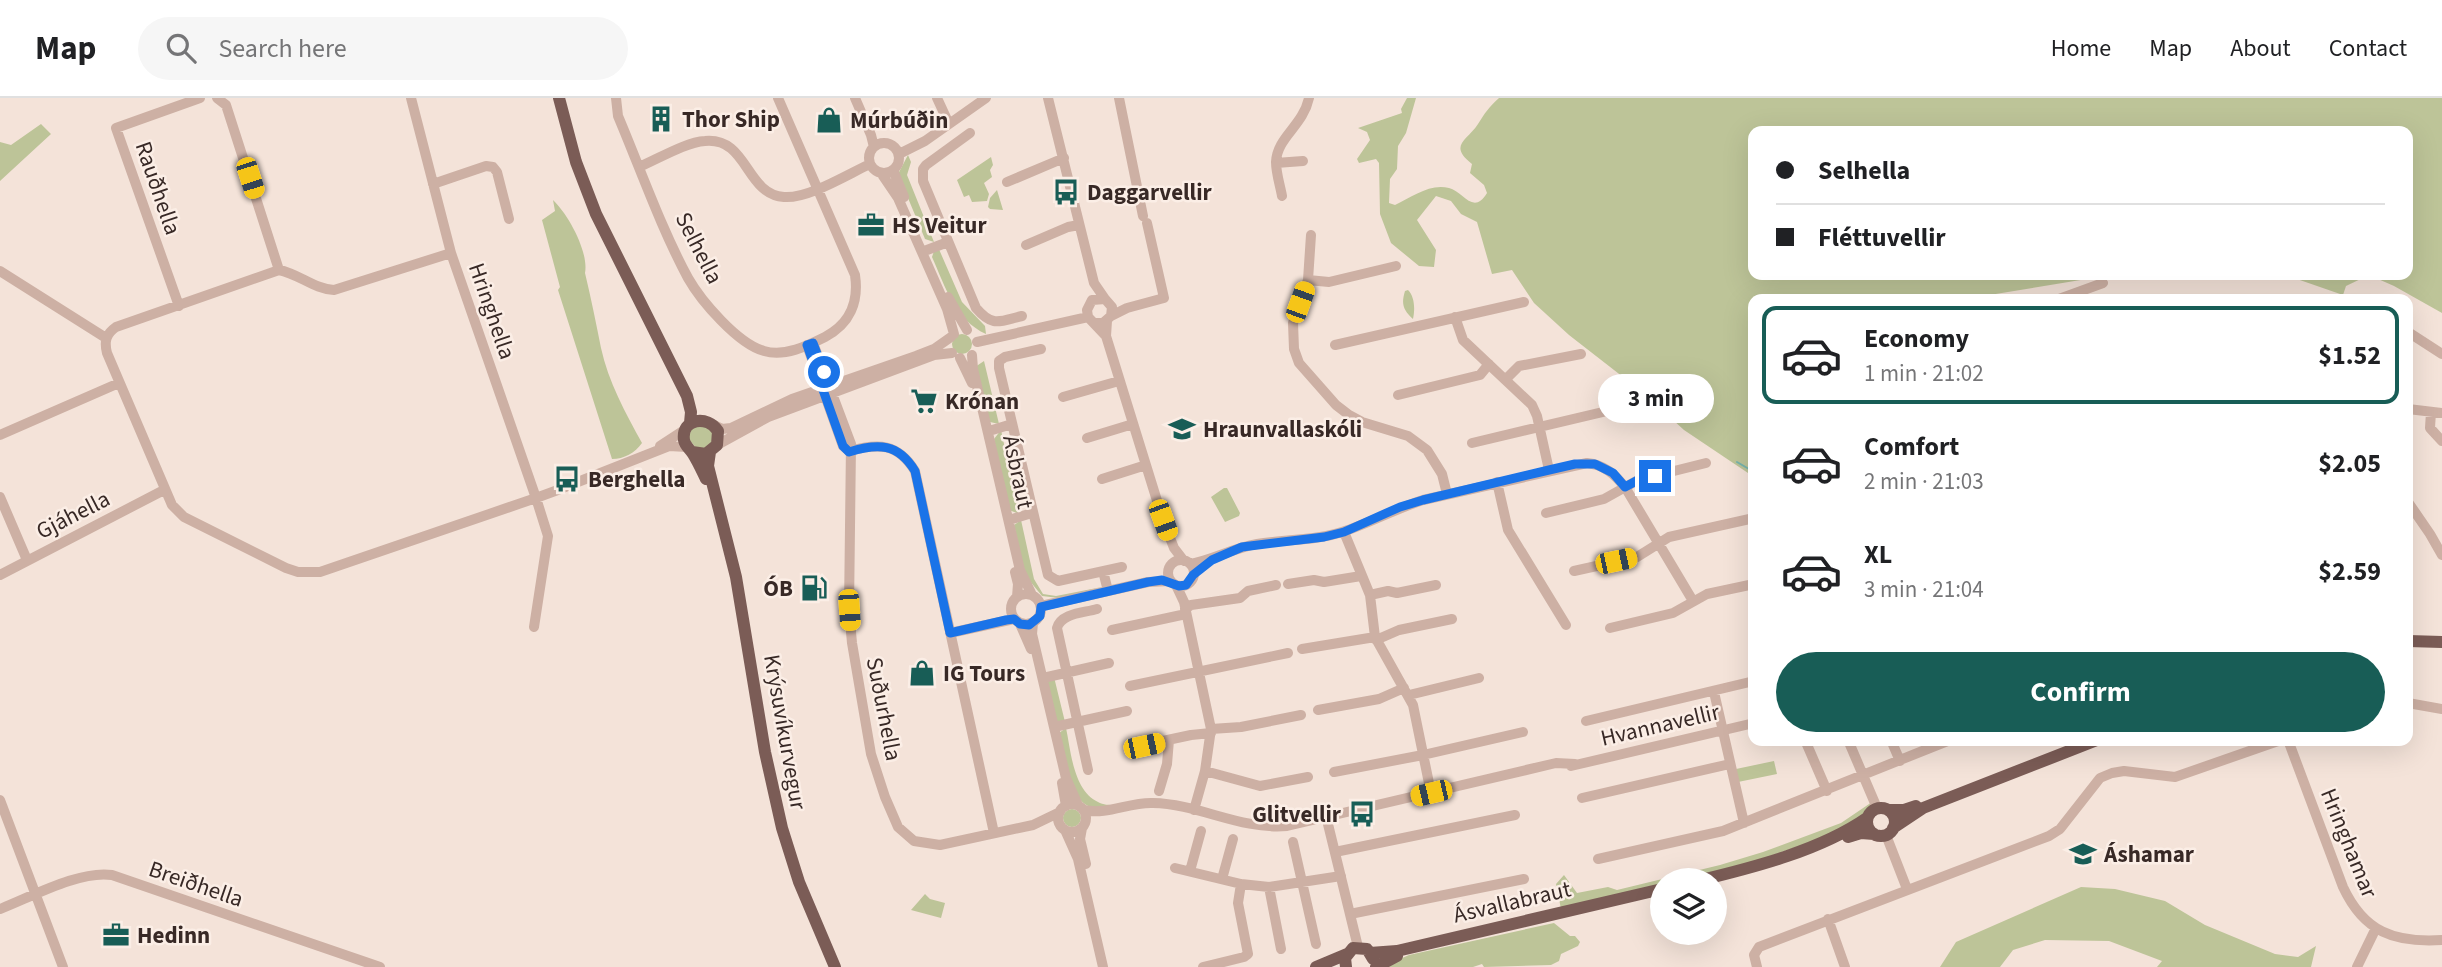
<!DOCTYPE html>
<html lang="en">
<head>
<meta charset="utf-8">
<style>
	:root { --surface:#fff; --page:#f6f6f6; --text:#202124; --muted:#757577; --line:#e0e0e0; --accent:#185d56 }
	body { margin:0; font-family:"Source Sans 3",sans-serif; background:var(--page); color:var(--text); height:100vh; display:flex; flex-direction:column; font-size:26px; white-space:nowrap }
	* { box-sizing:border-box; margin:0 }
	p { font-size:23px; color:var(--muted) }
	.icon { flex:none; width:38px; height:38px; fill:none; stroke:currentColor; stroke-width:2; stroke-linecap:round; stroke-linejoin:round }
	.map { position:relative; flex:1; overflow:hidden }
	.panel { position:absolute; left:1748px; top:196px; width:665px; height:452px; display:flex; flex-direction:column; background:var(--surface); border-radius:14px; box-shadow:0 7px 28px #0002 }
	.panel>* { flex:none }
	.hud { position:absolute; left:1748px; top:28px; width:665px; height:154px; border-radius:14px; box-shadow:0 7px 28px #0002; display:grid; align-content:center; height:154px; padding:0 28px; background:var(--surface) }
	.buttons { position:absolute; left:1650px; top:770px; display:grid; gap:14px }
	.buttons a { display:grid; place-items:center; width:77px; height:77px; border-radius:50%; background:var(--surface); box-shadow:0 7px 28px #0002; font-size:35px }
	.end { position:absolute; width:32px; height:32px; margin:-16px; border:9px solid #1a73e8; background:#fff; box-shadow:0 0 0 4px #fff }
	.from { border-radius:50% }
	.bubble { position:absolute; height:49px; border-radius:24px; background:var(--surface); box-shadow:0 7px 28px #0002; font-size:23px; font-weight:700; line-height:49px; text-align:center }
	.car { position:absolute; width:21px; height:42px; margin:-21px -10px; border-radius:9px; box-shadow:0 0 5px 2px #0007; background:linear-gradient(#f5c518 24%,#345 0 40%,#f5c518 0 76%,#345 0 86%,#f5c518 0) }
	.hud b { display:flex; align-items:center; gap:24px; height:66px; font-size:26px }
	.hud b+b { border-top:2px solid var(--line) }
	.hud i { width:18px; height:18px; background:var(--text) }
	ul { padding:12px 0 0; list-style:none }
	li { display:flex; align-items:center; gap:21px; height:98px; margin:0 14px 10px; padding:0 14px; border:4px solid transparent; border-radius:14px }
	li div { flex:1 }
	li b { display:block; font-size:26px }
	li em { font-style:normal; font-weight:700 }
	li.active { border-color:var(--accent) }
	li>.icon { width:63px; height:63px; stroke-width:1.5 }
	.primary-button { display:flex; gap:14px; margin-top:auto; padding:14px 28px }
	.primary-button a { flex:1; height:80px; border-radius:42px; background:var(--accent); color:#fff; font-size:28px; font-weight:700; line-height:80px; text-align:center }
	header { display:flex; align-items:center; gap:42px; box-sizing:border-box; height:98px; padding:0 35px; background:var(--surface); border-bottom:2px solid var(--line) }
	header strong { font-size:33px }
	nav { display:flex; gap:38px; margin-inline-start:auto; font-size:24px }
	.search { width:490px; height:63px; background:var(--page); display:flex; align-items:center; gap:18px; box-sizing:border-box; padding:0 24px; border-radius:38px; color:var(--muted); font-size:26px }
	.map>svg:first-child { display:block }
	.green { fill:#bdc498 }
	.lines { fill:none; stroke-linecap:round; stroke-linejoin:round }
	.stream { stroke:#76b4ac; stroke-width:2 }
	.minor { stroke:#cdb0a4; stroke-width:10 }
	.major { stroke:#7b5c56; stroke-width:12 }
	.route { stroke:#1a73e8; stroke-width:9 }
	.labels { text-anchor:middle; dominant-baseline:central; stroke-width:5; stroke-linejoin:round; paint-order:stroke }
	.poi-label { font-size:23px; font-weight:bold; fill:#382926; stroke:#fbeee6; text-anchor:start }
	.street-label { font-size:23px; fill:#382926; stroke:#fbeee6 }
</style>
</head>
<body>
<header>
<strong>Map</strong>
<div class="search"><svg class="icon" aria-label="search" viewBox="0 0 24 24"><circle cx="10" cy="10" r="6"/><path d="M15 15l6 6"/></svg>Search here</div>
<nav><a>Home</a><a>Map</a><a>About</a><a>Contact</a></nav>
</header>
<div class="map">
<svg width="2442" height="869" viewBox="0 0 2442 869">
	<rect width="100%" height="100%" fill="#f4e3d9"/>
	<path class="green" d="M1407,0h9l-10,35 -8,13 -1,23 -7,10 -1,24 6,2c17,-8 35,-22 54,-17 14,3 24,28 38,5l-3,-8 -14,-12 2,-9c-24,-19 -5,-23 6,-40 7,-11 10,-16 21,-26h943v215l-48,-27 -25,-11 -23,11 -3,9 -49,-17 -19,-3h133v-144h-654v144h357l-146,24h-211l-1,184 -5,-10 -64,-43 -43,-39 -72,-56 -35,-32 -22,-33 -20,4 -15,-52 -16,-8 -10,-13 -15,-5 -19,24 19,30 -2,17 -15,-1 -28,-23 -11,-29 -1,-51 -3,-4 -17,4 -2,-4 13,-19 -3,-8 -9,-4 44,-15 -1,-4z
		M41,26l10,10 -51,47v-39l11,3z
		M908,57l3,7 -4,13 27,67 -9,-3 -27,-65z
		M991,59l2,8 -3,5 2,7 -8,6 5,11 -2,7 -15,1 -3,-7 -5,2 -7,-17z
		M997,92l6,20 -13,-1 -2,-2 2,-9z
		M553,102c15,14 36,52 32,73 6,25 11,50 16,75 7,33 25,66 41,95 -7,10 -18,16 -30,16l-54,-169 2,-3 -18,-67 13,-9z
		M938,149l24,55 23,24 1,8c-31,-14 -41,-48 -54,-77l2,-6z
		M1408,192c7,7 7,20 5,29 -10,-9 -12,-15 -8,-28z
		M952 246a10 10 0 1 1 20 0a10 10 0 1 1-20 0Z
		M984,263l15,63 -9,-2 -15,-55z
		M705,327l6,3 3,10 -6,10 -11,1 -9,-11 4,-10z
		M1001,332l18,84 -10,-4 -15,-71z
		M1224,390h3l13,25 -1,3 -14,6 -14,-25z
		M1021,422l13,59 9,15 13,2 46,-9 -43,11 -17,-2 -17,-21 -11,-50z
		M1054,579l11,45 -8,-1 -10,-38z
		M1066,630c5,23 7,62 32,74 5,3 12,3 15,3 -7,2 -14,5 -22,2 -22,-6 -27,-54 -32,-74z
		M1774,663l3,13 -39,8 -2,-13z
		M1872,704l-9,16 -19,13 -121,41 -34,8h-27v7l-101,22 -5,-25 8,-9 13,18 31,-6 9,3 103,-25 43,-13 78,-29z
		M1063 720a9 9 0 1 1 18 0a9 9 0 1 1-18 0Z
		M2081,789l34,2 50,12 40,24 70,29 23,3 18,-11 -5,21h-154l5,-6 -53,-20 -64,-1 -32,10 -13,17h-60l16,-25z
		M925,796l5,5 15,4 -4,15 -30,-8z
		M1554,825l16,13h5l5,6 -2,4 -17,8 -2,7 -8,4 -67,2 -2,-3 -9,3h-91l27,-12z"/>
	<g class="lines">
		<path class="stream" d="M1737,364l17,10"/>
		<path class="minor" d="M217,0l9,7 53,165
			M411,0l40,155
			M616,0l2,18c22,52 43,112 70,162 13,23 50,66 76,73 21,6 43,-5 61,-14 25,-13 34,-35 30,-62l-77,-177
			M855,0l16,37 3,12
			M937,0l12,26
			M1048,0l46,185 11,16
			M1119,0l24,118
			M970,35l-44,32 -3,4v12l53,127c17,20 24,13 46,8
			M869 60a15 15 0 1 1 30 0a15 15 0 1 1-30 0Z
			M899,56l26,-13 61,-43
			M1276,65l27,-2
			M639,69c19,-8 47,-25 66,-26 43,-4 40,53 79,56 24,2 64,-23 86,-33
			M893,72l11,27
			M881,75l17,25 49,111 7,25
			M1007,84l57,-24
			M433,86l53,-18 7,1 4,5 12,47
			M1282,98c-2,-11 -6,-23 -6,-34 1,-25 27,-36 33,-64
			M1311,137l-3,45 -15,43 1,26 5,14 37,42 13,10 13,7 46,14 19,14 15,24 5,20
			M1026,147l42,-18 11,-2
			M927,152l21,-8
			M0,173l106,67
			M1308,182l21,2 67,-16
			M948,199l19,33
			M2059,201l44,-16
			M179,208l-63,-178 84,-30
			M1111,218l16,-8 37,-10 -17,-75
			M1455,219l8,23 69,65 5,11 12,54
			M1107,223l-1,15 57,184 11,28 10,13
			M1094,225h9l8,-7 1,-9 -7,-8 -13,1 -5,10 1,7 18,19
			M2408,234l34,22
			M977,244l111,-25
			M813,245l38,101 -2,166 3,33 19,111 14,43 13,30 16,14 26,4 93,-20 27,-13
			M807,247l36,101 6,5
			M1335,247l189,-43
			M1041,251l-36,8 -6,4v7l49,207 10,6 64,-14
			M972,257l1,14 47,201 12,25
			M960,260l12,25
			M1506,281l13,-13 62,-12
			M1398,297l82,-20 9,-11
			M1063,299l56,-16
			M2408,311l34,4
			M2431,314l-1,16 12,13
			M714,327l8,4 9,-1 61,-29 124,-43 18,-7 17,-12
			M989,333l23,-7
			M0,337l119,-52
			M1087,340l46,-14
			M1472,345l169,-40
			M717,347l51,-28 166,-62 18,-2
			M660,348l26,-17
			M849,353c29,-8 49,-8 66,20l79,362
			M1102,381l44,-14
			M1497,384l11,48 58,95
			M0,399l27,63
			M2408,404l22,32 12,21
			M1546,415l58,-14 34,-19 68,-17
			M1009,422l23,-7
			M1344,434l26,63 5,42 38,68 18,88
			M1168 475a13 13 0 1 1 26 0a13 13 0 1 1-26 0Z
			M1190,466c23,-4 43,-16 67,-20 29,-5 57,-3 85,-12 28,-9 53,-23 81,-32l164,-37c18,2 27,11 38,24l68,114
			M1103,473l5,20
			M1574,473l63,-14 32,-20 85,-19
			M1015,474l3,12 -1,13
			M0,477l164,-85
			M1288,486l26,-4 10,2 37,-6
			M1176,487l8,17 27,127 -6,42 -11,39
			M1011 511a15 15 0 1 1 30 0a15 15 0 1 1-30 0Z
			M1370,497l18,-4 9,2 39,-8
			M1041,508l107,-24 23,-1
			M1185,511l6,-4 49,-7 8,-7 28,-6
			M1033,525l-1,11 34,144 12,27
			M1020,526l11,25
			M534,529l14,-91 -12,-38 -85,-245 -117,37c-20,-1 -35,-16 -55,-20l-163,57c-10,7 -12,14 -9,26l65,152 12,12 102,51 12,4h22l216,-74 19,-7 114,-45 18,1
			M1610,530l63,-15 34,-19 47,-10
			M1112,532l74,-16
			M950,535l64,-14
			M1376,542l23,-10 53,-11
			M1302,551l73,-12
			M1043,580l66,-15
			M1130,588l158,-33
			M1714,594l30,131
			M1409,597l70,-17
			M2408,605l34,6
			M1318,612l61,-11 25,-11
			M1586,623l168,-40
			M1054,629l73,-16
			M1211,631l30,-2 60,-12
			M1805,642l22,51
			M1848,642l29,68
			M1891,642l9,21
			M2288,642l55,147c21,45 51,56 99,53
			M1144,647l47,-10 20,-2
			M1571,668l183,-43
			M1088,672l-31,-142c4,-15 27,-15 40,-19
			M1205,673l55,15 48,-9
			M1334,674l89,-17 100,-23
			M1062,685l4,23
			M1159,693l8,-27 2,-24
			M1582,700l148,-34
			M0,702l63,167
			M1058 720a14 14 0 1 1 28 0a14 14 0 1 1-28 0Z
			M1084,712c24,5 45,-8 69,-7 46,1 87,27 134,23l269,-63 19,1
			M1326,718l32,131
			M1082,730l-2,11 6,25
			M1065,732l13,29 25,108
			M1886,737l21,54
			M1293,744l23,102
			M1335,754l180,-37
			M1598,761l125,-28 227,-91
			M1175,770l66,16 28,3 72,-11
			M1190,773l11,-40
			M1222,781l11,-40
			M1269,789l12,62
			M0,811c31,-12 80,-39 112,-34l268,92
			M1350,816l174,-35
			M1828,821l17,48
			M1203,869l41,-10 4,-3 -10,-51 3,-19
			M1757,869l-3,-12 5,-8 290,-111 11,-7 40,-51 12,-5 12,-2 51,6 106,-37
			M2357,869l19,-39"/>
		<path class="major" d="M559,0l17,64 20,52 91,182 4,16 -1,11
			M692,354l14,2 11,-9 1,-14c-10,-16 -37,-13 -34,9 1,6 6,9 9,14 5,8 9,17 13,25
			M710,354l-2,14 28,111 29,175 17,76 17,54 36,85
			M2408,543l34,1
			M1867 724a14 14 0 1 1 28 0a14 14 0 1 1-28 0Z
			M1889,712h15l12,-4
			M1893,730l30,-20 174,-68
			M1848,739l13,-4 13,1
			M1701,782c54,-13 120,-30 166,-62
			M1370,855l27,-2 265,-62
			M1316,869l31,-13
			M1346,869l-1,-9 8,-10 14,1 6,10
			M1376,869l21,-11"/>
	</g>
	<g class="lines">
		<path class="route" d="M824,274l-11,-29 -6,2 36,101 6,6c29,-9 49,-9 66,19l35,162 56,-13 8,-1 6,5 9,1 11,-9 1,-9 107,-25 14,-2 17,6 7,-1 7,-10 19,-15 30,-13 82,-10 20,-5 56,-25 23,-7 126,-30 26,-6h20l18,9 12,14 13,-7 17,-4"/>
	</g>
	<defs>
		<g id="building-bare" transform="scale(2.1)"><path d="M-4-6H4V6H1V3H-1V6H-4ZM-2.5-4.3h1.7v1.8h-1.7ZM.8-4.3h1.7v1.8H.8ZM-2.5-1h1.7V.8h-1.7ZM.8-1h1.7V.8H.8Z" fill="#185d56" stroke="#fbeee6" stroke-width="2.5" paint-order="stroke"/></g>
		<g id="shop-bare" transform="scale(2.1)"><path d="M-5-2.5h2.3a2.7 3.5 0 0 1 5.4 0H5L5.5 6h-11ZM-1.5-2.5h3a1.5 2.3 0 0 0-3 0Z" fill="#185d56" stroke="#fbeee6" stroke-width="2.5" paint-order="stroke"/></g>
		<g id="bus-bare" transform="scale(2.1)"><path d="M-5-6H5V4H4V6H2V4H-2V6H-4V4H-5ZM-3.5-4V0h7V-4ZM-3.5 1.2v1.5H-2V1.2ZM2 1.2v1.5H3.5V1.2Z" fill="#185d56" stroke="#fbeee6" stroke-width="2.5" paint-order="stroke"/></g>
		<g id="office-bare" transform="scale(2.1)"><path d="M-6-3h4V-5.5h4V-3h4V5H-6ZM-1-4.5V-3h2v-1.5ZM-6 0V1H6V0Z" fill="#185d56" stroke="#fbeee6" stroke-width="2.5" paint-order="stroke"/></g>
		<g id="supermarket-bare" transform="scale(2.1)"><path d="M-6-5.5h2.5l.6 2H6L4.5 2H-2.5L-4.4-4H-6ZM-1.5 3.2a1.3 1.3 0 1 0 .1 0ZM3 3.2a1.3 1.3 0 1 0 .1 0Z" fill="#185d56" stroke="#fbeee6" stroke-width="2.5" paint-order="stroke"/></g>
		<g id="school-bare" transform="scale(2.1)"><path d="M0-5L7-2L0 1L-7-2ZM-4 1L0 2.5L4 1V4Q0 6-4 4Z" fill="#185d56" stroke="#fbeee6" stroke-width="2.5" paint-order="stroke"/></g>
		<g id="fuel-bare" transform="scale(2.1)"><path d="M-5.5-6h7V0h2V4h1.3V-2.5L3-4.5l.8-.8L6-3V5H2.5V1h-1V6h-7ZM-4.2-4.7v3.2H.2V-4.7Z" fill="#185d56" stroke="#fbeee6" stroke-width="2.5" paint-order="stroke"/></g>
	</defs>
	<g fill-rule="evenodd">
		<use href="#building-bare" x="661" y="21"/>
		<use href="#shop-bare" x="829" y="22"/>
		<use href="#bus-bare" x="1066" y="94"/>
		<use href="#office-bare" x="871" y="127"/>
		<use href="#supermarket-bare" x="924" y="303"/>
		<use href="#school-bare" x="1182" y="331"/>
		<use href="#bus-bare" x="567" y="381"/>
		<use href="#fuel-bare" x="814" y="490"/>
		<use href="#shop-bare" x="922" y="575"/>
		<use href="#bus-bare" x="1362" y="716"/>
		<use href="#school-bare" x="2083" y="756"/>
		<use href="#office-bare" x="116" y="837"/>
	</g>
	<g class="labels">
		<g class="poi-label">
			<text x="682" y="21">Thor Ship</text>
			<text x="850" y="22">Múrbúðin</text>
			<text x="1087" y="94">Daggarvellir</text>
			<text x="892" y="127">HS Veitur</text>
			<text x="945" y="303">Krónan</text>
			<text x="1203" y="331">Hraunvallaskóli</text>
			<text x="588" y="381">Berghella</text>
			<text x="793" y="490" text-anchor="end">ÓB</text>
			<text x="943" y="575">IG Tours</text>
			<text x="1341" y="716" text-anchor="end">Glitvellir</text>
			<text x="2104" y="756">Áshamar</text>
			<text x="137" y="837">Hedinn</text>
		</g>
		<g class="street-label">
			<text transform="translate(158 90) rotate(71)">Rauðhella</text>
			<text transform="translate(699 150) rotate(63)">Selhella</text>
			<text transform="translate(492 213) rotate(71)">Hringhella</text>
			<text transform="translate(1018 374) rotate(78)">Ásbraut</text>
			<text transform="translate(73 417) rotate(-27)">Gjáhella</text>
			<text transform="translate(884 611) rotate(79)">Suðurhella</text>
			<text transform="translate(1660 627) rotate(-13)">Hvannavellir</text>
			<text transform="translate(785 634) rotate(80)">Krýsuvíkurvegur</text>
			<text transform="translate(2349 745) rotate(68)">Hringhamar</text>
			<text transform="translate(196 786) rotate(19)">Breiðhella</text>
			<text transform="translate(1512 804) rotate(-13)">Ásvallabraut</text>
		</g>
	</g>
</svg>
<div class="buttons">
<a><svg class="icon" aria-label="layers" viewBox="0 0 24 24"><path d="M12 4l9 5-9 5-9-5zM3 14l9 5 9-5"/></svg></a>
</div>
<i class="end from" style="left:824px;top:274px"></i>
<i class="end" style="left:1655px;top:378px"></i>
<div class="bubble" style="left:1598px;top:276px;width:116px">3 min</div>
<i class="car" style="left:250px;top:80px;rotate:162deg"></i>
<i class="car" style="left:1300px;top:204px;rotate:20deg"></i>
<i class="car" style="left:1163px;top:422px;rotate:160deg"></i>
<i class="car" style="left:1616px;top:463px;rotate:78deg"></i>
<i class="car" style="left:849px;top:512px;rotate:176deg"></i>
<i class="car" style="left:1144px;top:648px;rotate:78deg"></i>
<i class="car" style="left:1431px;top:695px;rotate:257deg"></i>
<div class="hud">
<b><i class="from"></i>Selhella</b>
<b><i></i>Fléttuvellir</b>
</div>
<section class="panel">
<ul>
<li class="active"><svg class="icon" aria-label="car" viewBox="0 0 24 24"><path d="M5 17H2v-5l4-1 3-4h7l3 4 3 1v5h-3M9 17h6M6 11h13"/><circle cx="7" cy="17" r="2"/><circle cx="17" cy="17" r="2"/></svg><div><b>Economy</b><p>1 min · 21:02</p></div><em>$1.52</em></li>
<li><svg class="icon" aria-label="car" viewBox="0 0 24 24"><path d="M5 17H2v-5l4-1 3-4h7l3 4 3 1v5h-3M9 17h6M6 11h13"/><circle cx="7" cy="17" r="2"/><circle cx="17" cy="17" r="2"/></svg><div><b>Comfort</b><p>2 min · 21:03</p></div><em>$2.05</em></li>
<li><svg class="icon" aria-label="car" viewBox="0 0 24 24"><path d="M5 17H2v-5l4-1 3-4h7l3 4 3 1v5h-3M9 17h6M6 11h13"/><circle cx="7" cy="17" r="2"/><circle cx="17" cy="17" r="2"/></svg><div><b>XL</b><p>3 min · 21:04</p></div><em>$2.59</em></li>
</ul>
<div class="primary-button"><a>Confirm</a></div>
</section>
</div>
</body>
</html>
